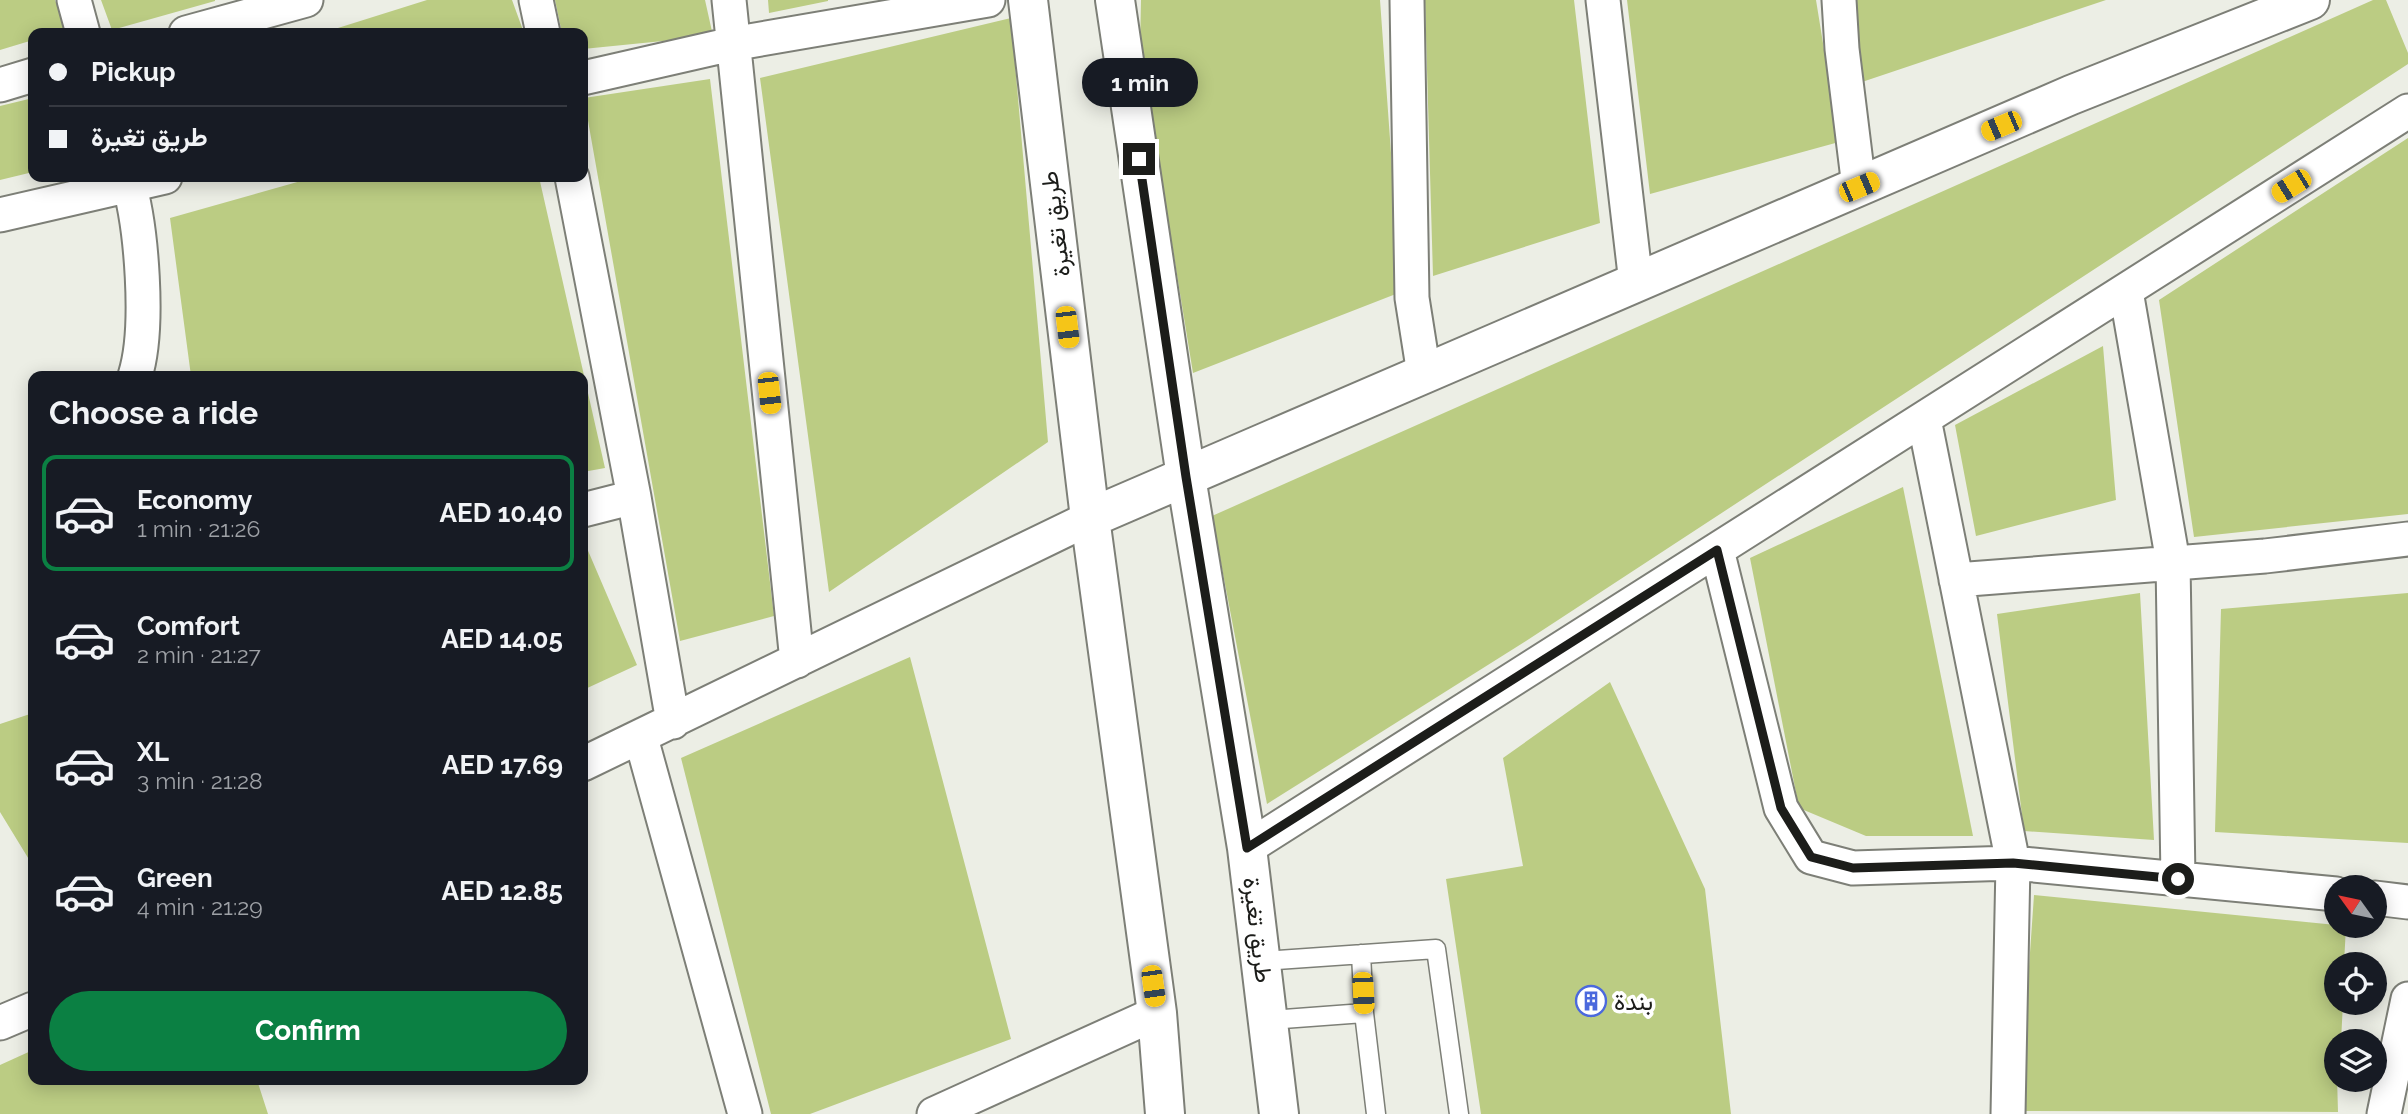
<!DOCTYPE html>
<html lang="en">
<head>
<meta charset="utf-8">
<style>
	:root { --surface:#171b24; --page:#20242c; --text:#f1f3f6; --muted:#9ea1a6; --line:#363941; --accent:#0b8043 }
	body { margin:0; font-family:Raleway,Vazirmatn,sans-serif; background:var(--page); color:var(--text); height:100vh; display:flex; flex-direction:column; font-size:26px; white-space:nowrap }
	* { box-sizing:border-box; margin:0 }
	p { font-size:23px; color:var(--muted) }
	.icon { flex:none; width:38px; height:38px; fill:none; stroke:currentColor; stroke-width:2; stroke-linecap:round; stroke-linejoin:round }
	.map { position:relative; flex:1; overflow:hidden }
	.panel { position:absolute; left:28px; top:371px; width:560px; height:714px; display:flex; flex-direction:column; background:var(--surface); border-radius:14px; box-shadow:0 4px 18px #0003 }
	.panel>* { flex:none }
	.guide { position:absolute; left:28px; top:28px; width:560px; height:154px; border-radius:14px; box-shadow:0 4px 18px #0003; display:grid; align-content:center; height:154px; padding:0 21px; background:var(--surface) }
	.needle { width:46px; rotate:303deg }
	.fabs { position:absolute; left:2324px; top:875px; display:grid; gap:14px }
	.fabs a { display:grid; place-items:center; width:63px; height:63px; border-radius:50%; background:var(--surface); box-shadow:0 4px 18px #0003; font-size:35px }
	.end { position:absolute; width:32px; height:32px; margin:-16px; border:9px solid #1c1d1a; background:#fff; box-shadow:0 0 0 4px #fff }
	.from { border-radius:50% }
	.bubble { position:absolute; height:49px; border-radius:24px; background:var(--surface); box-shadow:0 4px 18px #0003; font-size:23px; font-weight:700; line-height:49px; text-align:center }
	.car { position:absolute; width:21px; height:42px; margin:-21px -10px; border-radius:9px; box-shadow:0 0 5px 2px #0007; background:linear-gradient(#f5c518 24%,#345 0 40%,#f5c518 0 76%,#345 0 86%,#f5c518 0) }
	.guide b { display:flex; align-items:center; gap:24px; height:66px; font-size:26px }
	.guide b+b { border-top:2px solid var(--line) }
	.guide i { width:18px; height:18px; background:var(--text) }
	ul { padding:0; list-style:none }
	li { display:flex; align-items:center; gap:21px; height:116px; margin:0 14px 10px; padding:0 7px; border:4px solid transparent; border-radius:14px }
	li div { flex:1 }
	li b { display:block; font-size:26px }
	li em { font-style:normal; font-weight:700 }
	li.selected { border-color:var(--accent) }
	li>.icon { width:63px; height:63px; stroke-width:1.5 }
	h2 { padding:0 21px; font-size:32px; line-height:84px }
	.cta { display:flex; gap:14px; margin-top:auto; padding:14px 21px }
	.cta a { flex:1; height:80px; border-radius:42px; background:var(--accent); color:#fff; font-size:28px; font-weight:700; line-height:80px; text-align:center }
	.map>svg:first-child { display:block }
	.building { fill:#bbcc83 }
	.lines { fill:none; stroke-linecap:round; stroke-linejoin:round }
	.lane-casing { stroke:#7d7f77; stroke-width:21 }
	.street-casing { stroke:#7d7f77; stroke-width:37 }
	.secondary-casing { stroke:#7d7f77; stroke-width:42 }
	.lane { stroke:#fff; stroke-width:18 }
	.street { stroke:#fff; stroke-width:33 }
	.secondary { stroke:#fff; stroke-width:38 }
	.route { stroke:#1c1d1a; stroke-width:9 }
	.labels { text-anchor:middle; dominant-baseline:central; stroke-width:7; stroke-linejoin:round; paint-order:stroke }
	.street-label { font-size:24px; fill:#1c1d1a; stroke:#fff }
	.poi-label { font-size:24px; fill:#1c1d1a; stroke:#fff; text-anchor:start }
</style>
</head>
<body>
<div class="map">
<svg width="2408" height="1114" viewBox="0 0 2408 1114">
	<rect width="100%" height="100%" fill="#eceee5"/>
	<path class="building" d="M0,0h55l12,31 -34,2v7l-33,10z
		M101,0h114v1l-103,29z
		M427,0h85l12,33h-202z
		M555,0h150l8,36 -130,13v-16h-21z
		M768,0h60v1l-59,12z
		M1141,0h239l21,292 -208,81 -53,-325z
		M1425,0h149l26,223 -167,53z
		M1627,0h189l23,142 -189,52z
		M1855,0h251l-244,82z
		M2373,0h13l22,53v11l-882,577 -259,163 -55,-288z
		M1011,18l37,424 -219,150 -69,-514z
		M710,79l64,537 -94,25 -96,-543z
		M33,98v74l-33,8v-74z
		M2408,138v376l-214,23 -35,-237z
		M315,177h224l66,291 -22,4v-96h-392l-21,-158z
		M2103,346l13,154 -140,36 -21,-111z
		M1903,487l70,349h-107l-67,-28 -49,-250z
		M583,539l54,126 -54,25z
		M2140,593l14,247 -130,-9 -27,-217z
		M2408,593v250l-193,-11 6,-223z
		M910,657l101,382 -201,75h-39l-90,-356z
		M1610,682l95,207 26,225h-250l-35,-235 77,-13 -20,-108z
		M33,713v153l-33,-54v-88z
		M2034,895l312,31 -2,38h-8v39h7l-2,38h-5l2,71 -319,-1z
		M33,1050v30h224l11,34h-268v-49z"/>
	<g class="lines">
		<g class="lane-casing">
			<path id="lane" d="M1361,954l3,59
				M1262,961l174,-12 23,165
				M1269,1020l95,-7 12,101"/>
		</g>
		<g class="street-casing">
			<path id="street" d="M74,0l9,33
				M536,0l7,33
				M729,0l68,661
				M1407,0l5,298 12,76
				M1603,0l33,283
				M1839,0l3,49 17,138
				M186,33l120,-33
				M583,78l149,-34 256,-44
				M0,85l33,-10
				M127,177c15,48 23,152 8,199
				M572,177l62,320 39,225
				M0,215l165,-38
				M2126,291l47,271 5,317
				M1924,419l89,444 -5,251
				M583,510l51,-13
				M1717,550l64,258 30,49 42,11 160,-5 323,31
				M1956,580l309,-24 143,-17
				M641,738l104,376
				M583,764l507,-246
				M1247,848l1161,-737
				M2375,898l33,4
				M0,1023l33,-14
				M934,1114l223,-101
				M2384,1114l24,-115"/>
		</g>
		<g class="secondary-casing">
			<path id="secondary" d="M1028,0l62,518 67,495 8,101
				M1115,0l71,477 61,371 32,266
				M1090,518l981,-423 239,-95"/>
		</g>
		<use href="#lane" class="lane"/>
		<use href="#street" class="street"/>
		<use href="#secondary" class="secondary"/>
	</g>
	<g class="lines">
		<path class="route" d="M1139,159l47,318 61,371 470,-298 64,258 30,49 42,11 160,-5 165,16"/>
	</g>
	<defs>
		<g id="building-ring" transform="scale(1.575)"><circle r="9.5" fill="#fff" stroke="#4b69dd" stroke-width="1.5"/><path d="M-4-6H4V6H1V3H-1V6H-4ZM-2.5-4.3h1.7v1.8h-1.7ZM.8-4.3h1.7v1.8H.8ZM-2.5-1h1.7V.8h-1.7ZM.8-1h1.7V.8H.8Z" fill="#4b69dd"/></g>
	</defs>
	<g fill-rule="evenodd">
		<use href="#building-ring" x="1591" y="1001"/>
	</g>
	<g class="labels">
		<g class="street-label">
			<text transform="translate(1055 224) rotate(-97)">طريق تغيرة</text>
			<text transform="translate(1258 930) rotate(83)">طريق تغيرة</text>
		</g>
		<g class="poi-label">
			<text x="1614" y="1001">بندة</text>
		</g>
	</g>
</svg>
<div class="fabs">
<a><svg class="needle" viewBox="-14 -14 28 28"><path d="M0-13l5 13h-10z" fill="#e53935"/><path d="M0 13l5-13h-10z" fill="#9ea1a6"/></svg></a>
<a><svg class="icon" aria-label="locate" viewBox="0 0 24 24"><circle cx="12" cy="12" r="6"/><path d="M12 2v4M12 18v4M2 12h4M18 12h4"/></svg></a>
<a><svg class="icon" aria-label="layers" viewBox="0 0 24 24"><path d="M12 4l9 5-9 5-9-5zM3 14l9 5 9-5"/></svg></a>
</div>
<i class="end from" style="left:2178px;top:879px"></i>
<i class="end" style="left:1139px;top:159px"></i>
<div class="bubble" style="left:1082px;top:58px;width:116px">1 min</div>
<i class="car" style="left:2001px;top:126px;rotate:247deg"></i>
<i class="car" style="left:2291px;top:186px;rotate:238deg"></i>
<i class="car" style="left:1859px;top:187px;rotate:67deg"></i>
<i class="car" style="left:1067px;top:327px;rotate:173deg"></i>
<i class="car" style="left:769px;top:393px;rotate:174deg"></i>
<i class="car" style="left:1153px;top:986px;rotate:172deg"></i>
<i class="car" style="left:1363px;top:993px;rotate:177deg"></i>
<div class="guide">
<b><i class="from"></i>Pickup</b>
<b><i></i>طريق تغيرة</b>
</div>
<section class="panel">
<h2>Choose a ride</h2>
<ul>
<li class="selected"><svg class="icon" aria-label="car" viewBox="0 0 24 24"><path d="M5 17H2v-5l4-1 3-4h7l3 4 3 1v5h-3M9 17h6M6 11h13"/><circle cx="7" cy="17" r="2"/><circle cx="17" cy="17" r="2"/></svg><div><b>Economy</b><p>1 min · 21:26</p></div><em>AED 10.40</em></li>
<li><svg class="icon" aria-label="car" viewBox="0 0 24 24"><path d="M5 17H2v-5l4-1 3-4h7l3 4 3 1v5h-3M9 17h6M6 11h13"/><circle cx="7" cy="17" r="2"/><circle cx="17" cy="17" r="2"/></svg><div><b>Comfort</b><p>2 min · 21:27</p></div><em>AED 14.05</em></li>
<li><svg class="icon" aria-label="car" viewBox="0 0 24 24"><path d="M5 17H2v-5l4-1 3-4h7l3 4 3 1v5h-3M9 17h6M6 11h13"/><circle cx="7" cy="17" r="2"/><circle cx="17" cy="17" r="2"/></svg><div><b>XL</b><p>3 min · 21:28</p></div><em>AED 17.69</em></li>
<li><svg class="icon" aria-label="car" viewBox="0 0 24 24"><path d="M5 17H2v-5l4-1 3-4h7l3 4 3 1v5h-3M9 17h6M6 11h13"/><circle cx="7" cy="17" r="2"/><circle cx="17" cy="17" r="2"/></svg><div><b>Green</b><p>4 min · 21:29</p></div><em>AED 12.85</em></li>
</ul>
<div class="cta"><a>Confirm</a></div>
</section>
</div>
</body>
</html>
